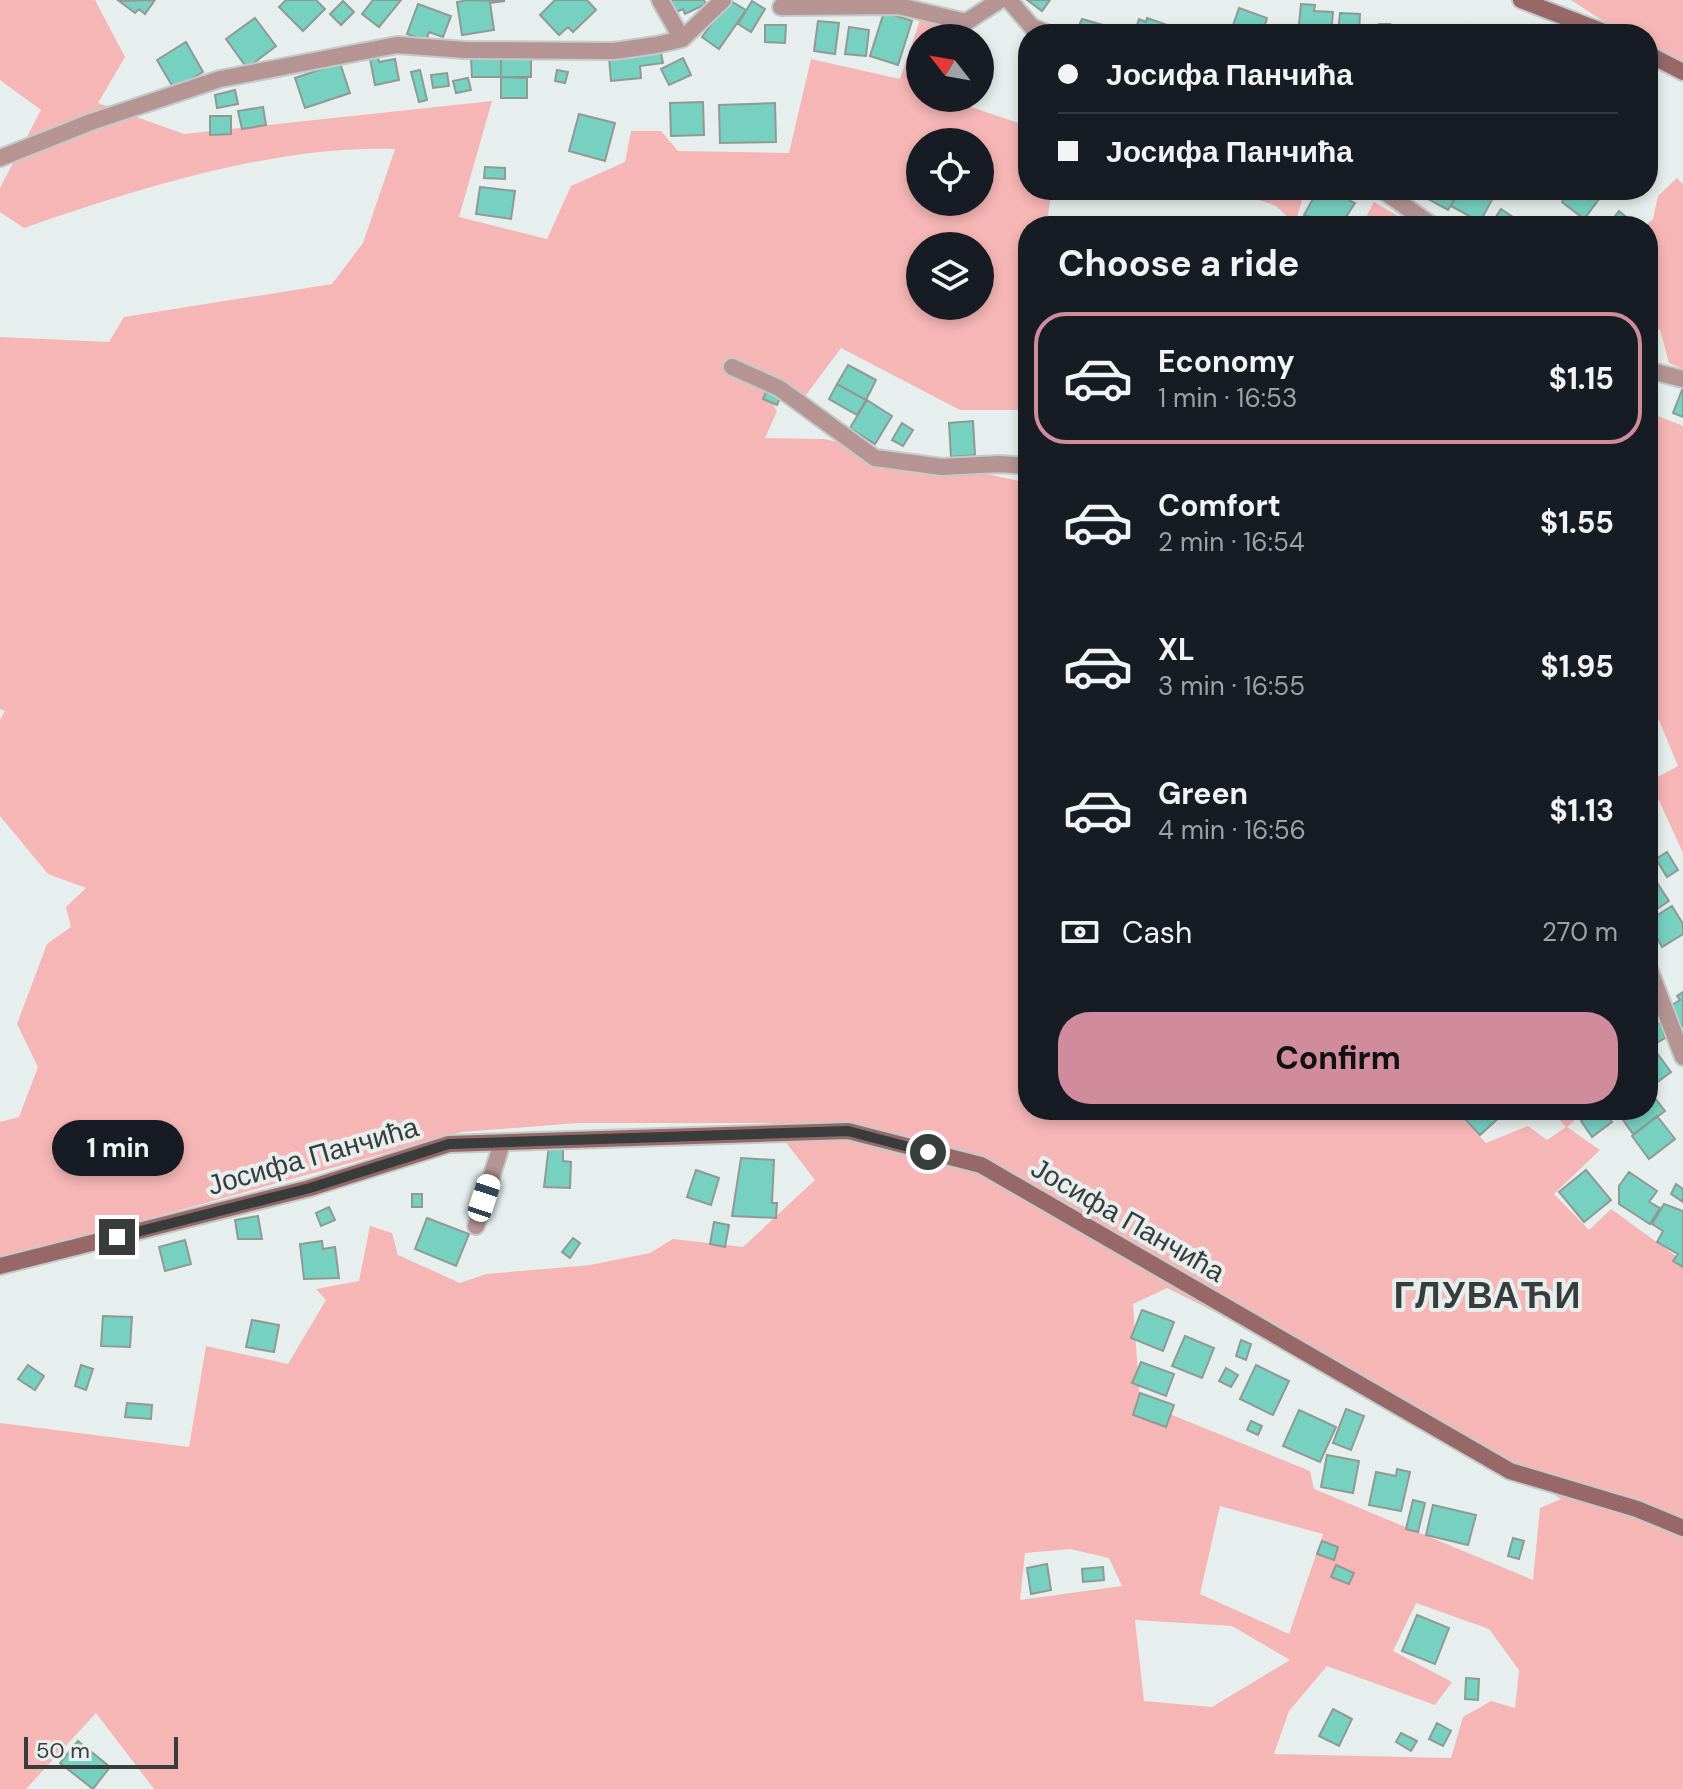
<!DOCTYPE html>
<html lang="en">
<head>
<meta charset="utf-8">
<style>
	:root { --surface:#171b24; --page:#20242c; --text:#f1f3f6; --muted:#9ea1a6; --line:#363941; --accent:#d08c9c }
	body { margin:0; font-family:"DM Sans",sans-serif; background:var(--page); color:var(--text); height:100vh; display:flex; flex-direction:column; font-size:30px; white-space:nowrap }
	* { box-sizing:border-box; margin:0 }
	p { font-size:26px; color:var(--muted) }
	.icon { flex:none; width:44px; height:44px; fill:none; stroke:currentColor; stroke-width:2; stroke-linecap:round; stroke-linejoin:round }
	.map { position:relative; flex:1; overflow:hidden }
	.panel { position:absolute; left:1018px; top:216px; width:640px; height:904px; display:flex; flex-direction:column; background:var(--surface); border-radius:32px; box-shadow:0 4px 12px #0003 }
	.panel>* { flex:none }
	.hud { position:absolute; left:1018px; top:24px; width:640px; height:176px; border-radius:32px; box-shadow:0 4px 12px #0003; display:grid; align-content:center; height:176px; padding:0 40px; background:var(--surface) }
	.needle { width:52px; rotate:301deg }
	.buttons { position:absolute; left:906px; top:24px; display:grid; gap:16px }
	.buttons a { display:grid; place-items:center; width:88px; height:88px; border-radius:50%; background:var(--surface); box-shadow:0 4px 12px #0003; font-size:40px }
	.scale { position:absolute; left:24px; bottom:20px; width:154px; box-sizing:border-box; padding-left:8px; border:4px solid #383c3b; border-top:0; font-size:22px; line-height:28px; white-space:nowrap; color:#383c3b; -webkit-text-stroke:6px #e6efed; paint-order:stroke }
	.end { position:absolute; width:36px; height:36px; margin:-18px; border:10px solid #383c3b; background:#fff; box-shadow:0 0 0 4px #fff }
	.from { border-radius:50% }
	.bubble { position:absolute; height:56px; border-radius:28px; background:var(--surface); box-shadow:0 4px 12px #0003; font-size:26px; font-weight:700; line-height:56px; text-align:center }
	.car { position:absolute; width:24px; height:48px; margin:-24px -12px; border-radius:10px; box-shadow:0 0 6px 2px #0007; background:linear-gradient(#fff 24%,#345 0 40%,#fff 0 76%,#345 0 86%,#fff 0) }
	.hud b { display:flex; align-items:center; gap:28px; height:76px; font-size:30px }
	.hud b+b { border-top:2px solid var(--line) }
	.hud i { width:20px; height:20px; background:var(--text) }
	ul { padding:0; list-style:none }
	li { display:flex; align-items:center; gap:24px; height:132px; margin:0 16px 12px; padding:0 24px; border:4px solid transparent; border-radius:32px }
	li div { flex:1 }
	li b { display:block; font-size:30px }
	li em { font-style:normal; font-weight:700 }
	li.current { border-color:var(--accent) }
	li>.icon { width:72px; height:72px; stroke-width:1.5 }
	h2 { padding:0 40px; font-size:36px; line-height:96px }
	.pay { display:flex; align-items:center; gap:20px; height:88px; padding:0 40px; font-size:30px }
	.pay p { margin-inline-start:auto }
	.action { display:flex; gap:16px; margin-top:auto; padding:16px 40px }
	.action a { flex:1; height:92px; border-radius:32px; background:var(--accent); color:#111; font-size:32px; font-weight:700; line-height:92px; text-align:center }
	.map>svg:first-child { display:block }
	.green { fill:#f6b6b5; fill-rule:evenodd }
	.building { fill:#76d1c1; stroke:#919997; stroke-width:2 }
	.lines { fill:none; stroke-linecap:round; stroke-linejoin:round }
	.street-casing { stroke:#c3cbc9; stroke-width:20 }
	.secondary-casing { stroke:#c3cbc9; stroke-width:20 }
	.street { stroke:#b59493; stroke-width:16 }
	.secondary { stroke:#986868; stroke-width:16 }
	.route { stroke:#383c3b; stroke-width:10 }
	.labels { text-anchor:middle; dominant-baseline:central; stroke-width:8; stroke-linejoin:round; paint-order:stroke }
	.street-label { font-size:28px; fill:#383c3b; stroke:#e6efed }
	.district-label { font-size:36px; font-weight:bold; letter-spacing:2px; fill:#383c3b; stroke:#e6efed }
</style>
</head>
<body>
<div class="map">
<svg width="1683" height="1789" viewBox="0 0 1683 1789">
	<rect width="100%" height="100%" fill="#e6efed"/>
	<path class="green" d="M0,0h95l30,57 -27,46 86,31 308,-33 -33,116 88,22 24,-53 54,-24 6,-31h30l17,20 111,2 22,-94 89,20 21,-62 42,14 1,7h-44v60h50l1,9 57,19v64h24l-6,36h-18v184h-68l-119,-62 -35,47 -45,-12 16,28 -12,27 59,1 204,44v627h426l32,33 42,-17 19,14 19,-13 -16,-17h36l-19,17 33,23 -46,44 35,36 22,-21 72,52v528h-1529l-58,-76 -70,76h-26v-366l189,24 17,-101 82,18 38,-64 -10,-11 43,-8 11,-55 22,7 6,22 62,28 26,-9 104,-9 60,-12 23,-14 70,8 72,-67 -44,-57h-193l-116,9 -383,106 -79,18v-134l19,-5 19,-50 -21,-43 30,-80 24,-17 -5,-20 20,-19 -38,-14 -48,-58v-96l5,-9 -5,-2v-372l109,5 15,-25 208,-33 31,-41 32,-94c-117,-5 -261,41 -371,79l-24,-16v-24l41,-78 -41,-30zM920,142h60v60h-60zM920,246h60v60h-60zM1167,1288l294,146 100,65 -21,9 -7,72 -219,-91 -4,-18 -170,-69 -7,-98zM1220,1506l103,28 -34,100 -89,-40zM1070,1549l39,9 13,28 -102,14 5,-47zM1416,1603l73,26 30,41 -4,38 -24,-7 -28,16 -12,41 -177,-4 15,-43 38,-45 108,39 17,-23 -59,-31zM1135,1620l97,6 58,34 -78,47 -68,-6z
		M1571,0h112v63l-35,-17v-12h-25z
		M1677,178l6,6v185l-14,-6 -9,-33 -12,-2v-102h-3l8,-7 5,-23z
		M1231,190h74l-10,34 -19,-18z
		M1374,202l29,17 -3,7h-39z
		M1648,412l35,14v427l-33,-72 28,-15 -23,-55 -7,-6z"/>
	<path class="building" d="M155,0l-10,14 -6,-5 -4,4 -16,-12z
		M286,0h30l9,9 -22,22 -24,-24z
		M373,0h28l-22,27 -17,-13z
		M555,0h32l9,10 -23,22 -5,-5 -9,8 -19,-20z
		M665,0h39l2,4 -21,10 -2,-5 -11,5z
		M729,0l17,10 -27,39 -17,-12z
		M1027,0h23l-8,11z
		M343,1l11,11 -13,13 -11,-11z
		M463,1v-1l42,1 -15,2 4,27 -32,5 -5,-33z
		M752,1l13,8 -14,23 -13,-8z
		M418,4l33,12 -8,21 -14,-5 -3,9 -19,-7z
		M1301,4l14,1 -1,6 19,1 -2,22h-33z
		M1239,8l28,10 -5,16h-32z
		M884,12l28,9 -14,44 -28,-9z
		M1340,13l20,1 -1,19 -21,-1z
		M255,18l21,28 -29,22 -21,-29z
		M1147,18l29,10 -2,6h-40l5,-15 7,3z
		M1082,19l21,6 -3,9h-25z
		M818,21l21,2 -4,31 -21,-3z
		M1379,24h11l18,10h-30z
		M765,25h21l-1,18 -20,-1z
		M1470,25l20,9h-25z
		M1181,26l25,8h-28z
		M849,27l20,3 -3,26 -21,-2z
		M186,42l17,30 -29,17 -17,-29z
		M661,53l2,10 -23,3 1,12 -30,3 -2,-23z
		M378,57l1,5 16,-3 4,21 -24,5 -5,-26z
		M501,57v20h-29l-1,-19z
		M501,57l30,1v19h-30z
		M683,58l8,17 -22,10 -8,-16z
		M340,63l10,30 -45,15 -10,-30z
		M420,70l7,30 -8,2 -8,-30z
		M557,70l11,2 -3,11 -10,-2z
		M447,73l2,13 -16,2 -2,-13z
		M501,77l26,1v20h-26z
		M468,78l3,12 -15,3 -3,-12z
		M235,90l3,14 -21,4 -2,-13z
		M703,102l1,33 -33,1 -1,-33z
		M775,103l1,39 -56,1 -1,-38z
		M263,107l3,18 -24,4 -4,-18z
		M579,114l36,9 -10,38 -36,-10z
		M210,116h21v18l-21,1z
		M485,167l20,1v11l-21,-1z
		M480,187l35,4 -4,28 -35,-5z
		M1318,190l36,2 -4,9 5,2 -15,23 -36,-11z
		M1419,190h41l-12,20 -31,-17z
		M1460,190h28l7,4 -15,28 -29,-16z
		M1570,190h36l-22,29 -22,-17z
		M1501,209l24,16 -1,1h-34z
		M1619,211l13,11 -3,4h-10l-7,-6z
		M848,365l28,15 -10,20 -29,-16z
		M837,384l29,16 -9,15 -28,-16z
		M767,390l14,5 -4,10 -14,-6z
		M1682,390l1,1v26l-10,-4z
		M867,400l25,16 -17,28 -25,-16z
		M973,421l2,34 -24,2 -2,-34z
		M902,423l11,7 -10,16 -11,-6z
		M1667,852l11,18 -11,7 -11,-18z
		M1650,872l19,29 -21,14v-42z
		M1672,906l11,18v10l-21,13 -14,-26z
		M1683,992v34l-1,1 -12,-21 10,-6 -3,-4z
		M1661,1023l4,15 -12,7 -5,-18z
		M1654,1049l17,23 -23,17v-36z
		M1648,1089l17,22 -32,23 -17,-24h32z
		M1463,1110h34l5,5 -22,20 -21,-22z
		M1596,1110h7l9,12 -20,15 -11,-16z
		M1657,1116l18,23 -26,20 -17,-23z
		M549,1145l14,1v15l8,1 -1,26 -26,-1z
		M741,1158l33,2 -2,43h5l-1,15 -44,-2z
		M696,1170l23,8 -8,27 -24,-8z
		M1586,1170l25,30 -27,22 -25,-30z
		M1629,1172l28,19 -8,11 11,6 -10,16 -31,-20v-18z
		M1676,1184l7,5v13l-12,-8z
		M412,1194h10v13h-10z
		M1664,1204l19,7v56l-10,-6 5,-7 -21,-12 6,-11 -11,-7z
		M329,1207l6,13 -14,6 -5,-13z
		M258,1216l4,23h-24l-3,-19z
		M427,1218l42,16 -13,32 -41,-17z
		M714,1222l15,3 -4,22 -15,-3z
		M573,1238l7,5 -10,15 -8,-6z
		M185,1240l6,24 -26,7 -6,-24z
		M322,1241l1,8 12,-2 4,31 -35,1 -4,-35z
		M1142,1310l32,12 -11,29 -32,-13z
		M103,1316l29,1 -2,30 -29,-1z
		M252,1320l27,5 -5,27 -28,-5z
		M1185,1336l29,12 -12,30 -30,-12z
		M1241,1340l10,4 -5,16 -10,-4z
		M1141,1362l33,12 -8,22 -34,-13z
		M28,1365l16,11 -9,14 -17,-11z
		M81,1365l12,4 -7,21 -11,-4z
		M1256,1365l33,16 -16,34 -33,-16z
		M1226,1368l12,7 -7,12 -12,-6z
		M1140,1393l34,12 -8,22 -33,-12z
		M127,1403l25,2 -1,14 -26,-2z
		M1346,1409l18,7 -13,34 -18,-7z
		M1299,1410l37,17 -16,35 -37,-16z
		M1251,1421l11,5 -4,9 -11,-5z
		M1327,1455l32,6 -6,32 -32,-6z
		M1397,1469l13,3 -9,39 -32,-6 7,-33 20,4z
		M1413,1500l12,3 -7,29 -12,-3z
		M1433,1505l43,10 -8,30 -42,-10z
		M1513,1538l11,3 -5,18 -11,-3z
		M1322,1541l16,6 -4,13 -17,-6z
		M1047,1564l4,26 -20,4 -4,-26z
		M1336,1565l18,8 -5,11 -18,-7z
		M1103,1567l1,13 -21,2 -1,-13z
		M1417,1615l32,13 -14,36 -33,-13z
		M1466,1678l13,1 -1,21 -13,-1z
		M1333,1709l19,10 -13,27 -20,-10z
		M1437,1723l14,8 -8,15 -14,-7z
		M1401,1733l16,8 -6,10 -15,-9z
		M78,1741l32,26 -17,22 -33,-26z"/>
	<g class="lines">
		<g class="street-casing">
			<path id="street" d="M660,0l22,39
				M1009,0l23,27 17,7
				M781,7l118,-1 67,16 34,-22
				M0,158l91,-36 129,-43 177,-34 68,5 149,1 42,-6 26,-6 41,-39
				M1382,190l51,36
				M732,367l47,21 96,70 67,9 57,-3 29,2
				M1648,370l35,9
				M1648,966l35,91
				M476,1226l26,-83"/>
		</g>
		<g class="secondary-casing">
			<path id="secondary" d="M1521,0l88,34
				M1648,54l35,18
				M0,1266l310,-78 139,-44 399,-13 133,34 529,306 127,38 46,19"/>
		</g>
		<use href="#street" class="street"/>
		<use href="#secondary" class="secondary"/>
	</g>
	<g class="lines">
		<path class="route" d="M117,1237l193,-49 139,-44 399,-13 80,21"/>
	</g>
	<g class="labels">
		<g class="street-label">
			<text transform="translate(313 1156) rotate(-16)">Јосифа Панчића</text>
			<text transform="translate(1128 1220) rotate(30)">Јосифа Панчића</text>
		</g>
		<g class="district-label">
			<text x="1488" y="1295">ГЛУВАЋИ</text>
		</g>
	</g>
</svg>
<div class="buttons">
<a><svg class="needle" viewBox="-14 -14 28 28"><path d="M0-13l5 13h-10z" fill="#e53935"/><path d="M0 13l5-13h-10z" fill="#9ea1a6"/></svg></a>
<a><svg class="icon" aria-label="locate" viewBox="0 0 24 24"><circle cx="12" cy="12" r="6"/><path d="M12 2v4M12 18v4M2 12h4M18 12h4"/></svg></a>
<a><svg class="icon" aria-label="layers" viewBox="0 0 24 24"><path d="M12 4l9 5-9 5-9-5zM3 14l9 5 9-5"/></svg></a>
</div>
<div class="scale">50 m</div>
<i class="end from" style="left:928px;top:1152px"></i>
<i class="end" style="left:117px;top:1237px"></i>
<div class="bubble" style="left:52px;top:1120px;width:132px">1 min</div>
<i class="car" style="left:484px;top:1198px;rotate:18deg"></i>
<div class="hud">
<b><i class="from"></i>Јосифа Панчића</b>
<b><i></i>Јосифа Панчића</b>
</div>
<section class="panel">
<h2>Choose a ride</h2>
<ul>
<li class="current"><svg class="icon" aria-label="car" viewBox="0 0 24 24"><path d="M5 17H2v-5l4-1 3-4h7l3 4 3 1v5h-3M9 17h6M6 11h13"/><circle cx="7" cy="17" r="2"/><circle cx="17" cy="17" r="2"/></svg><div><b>Economy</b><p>1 min · 16:53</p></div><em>$1.15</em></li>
<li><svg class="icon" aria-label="car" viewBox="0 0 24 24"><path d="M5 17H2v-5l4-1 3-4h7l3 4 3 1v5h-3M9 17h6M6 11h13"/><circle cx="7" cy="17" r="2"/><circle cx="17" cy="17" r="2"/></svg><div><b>Comfort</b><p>2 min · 16:54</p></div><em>$1.55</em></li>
<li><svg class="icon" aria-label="car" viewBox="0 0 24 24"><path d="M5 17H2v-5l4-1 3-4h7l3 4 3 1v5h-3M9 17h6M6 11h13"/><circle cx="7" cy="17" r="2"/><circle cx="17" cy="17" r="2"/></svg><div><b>XL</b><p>3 min · 16:55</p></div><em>$1.95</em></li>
<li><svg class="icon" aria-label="car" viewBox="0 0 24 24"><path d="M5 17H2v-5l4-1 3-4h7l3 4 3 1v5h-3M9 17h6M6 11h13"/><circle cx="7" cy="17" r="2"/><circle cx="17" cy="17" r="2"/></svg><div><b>Green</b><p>4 min · 16:56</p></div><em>$1.13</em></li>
</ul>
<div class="pay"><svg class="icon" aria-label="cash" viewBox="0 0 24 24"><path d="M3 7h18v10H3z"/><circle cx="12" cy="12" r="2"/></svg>Cash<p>270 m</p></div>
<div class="action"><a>Confirm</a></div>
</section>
</div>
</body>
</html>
